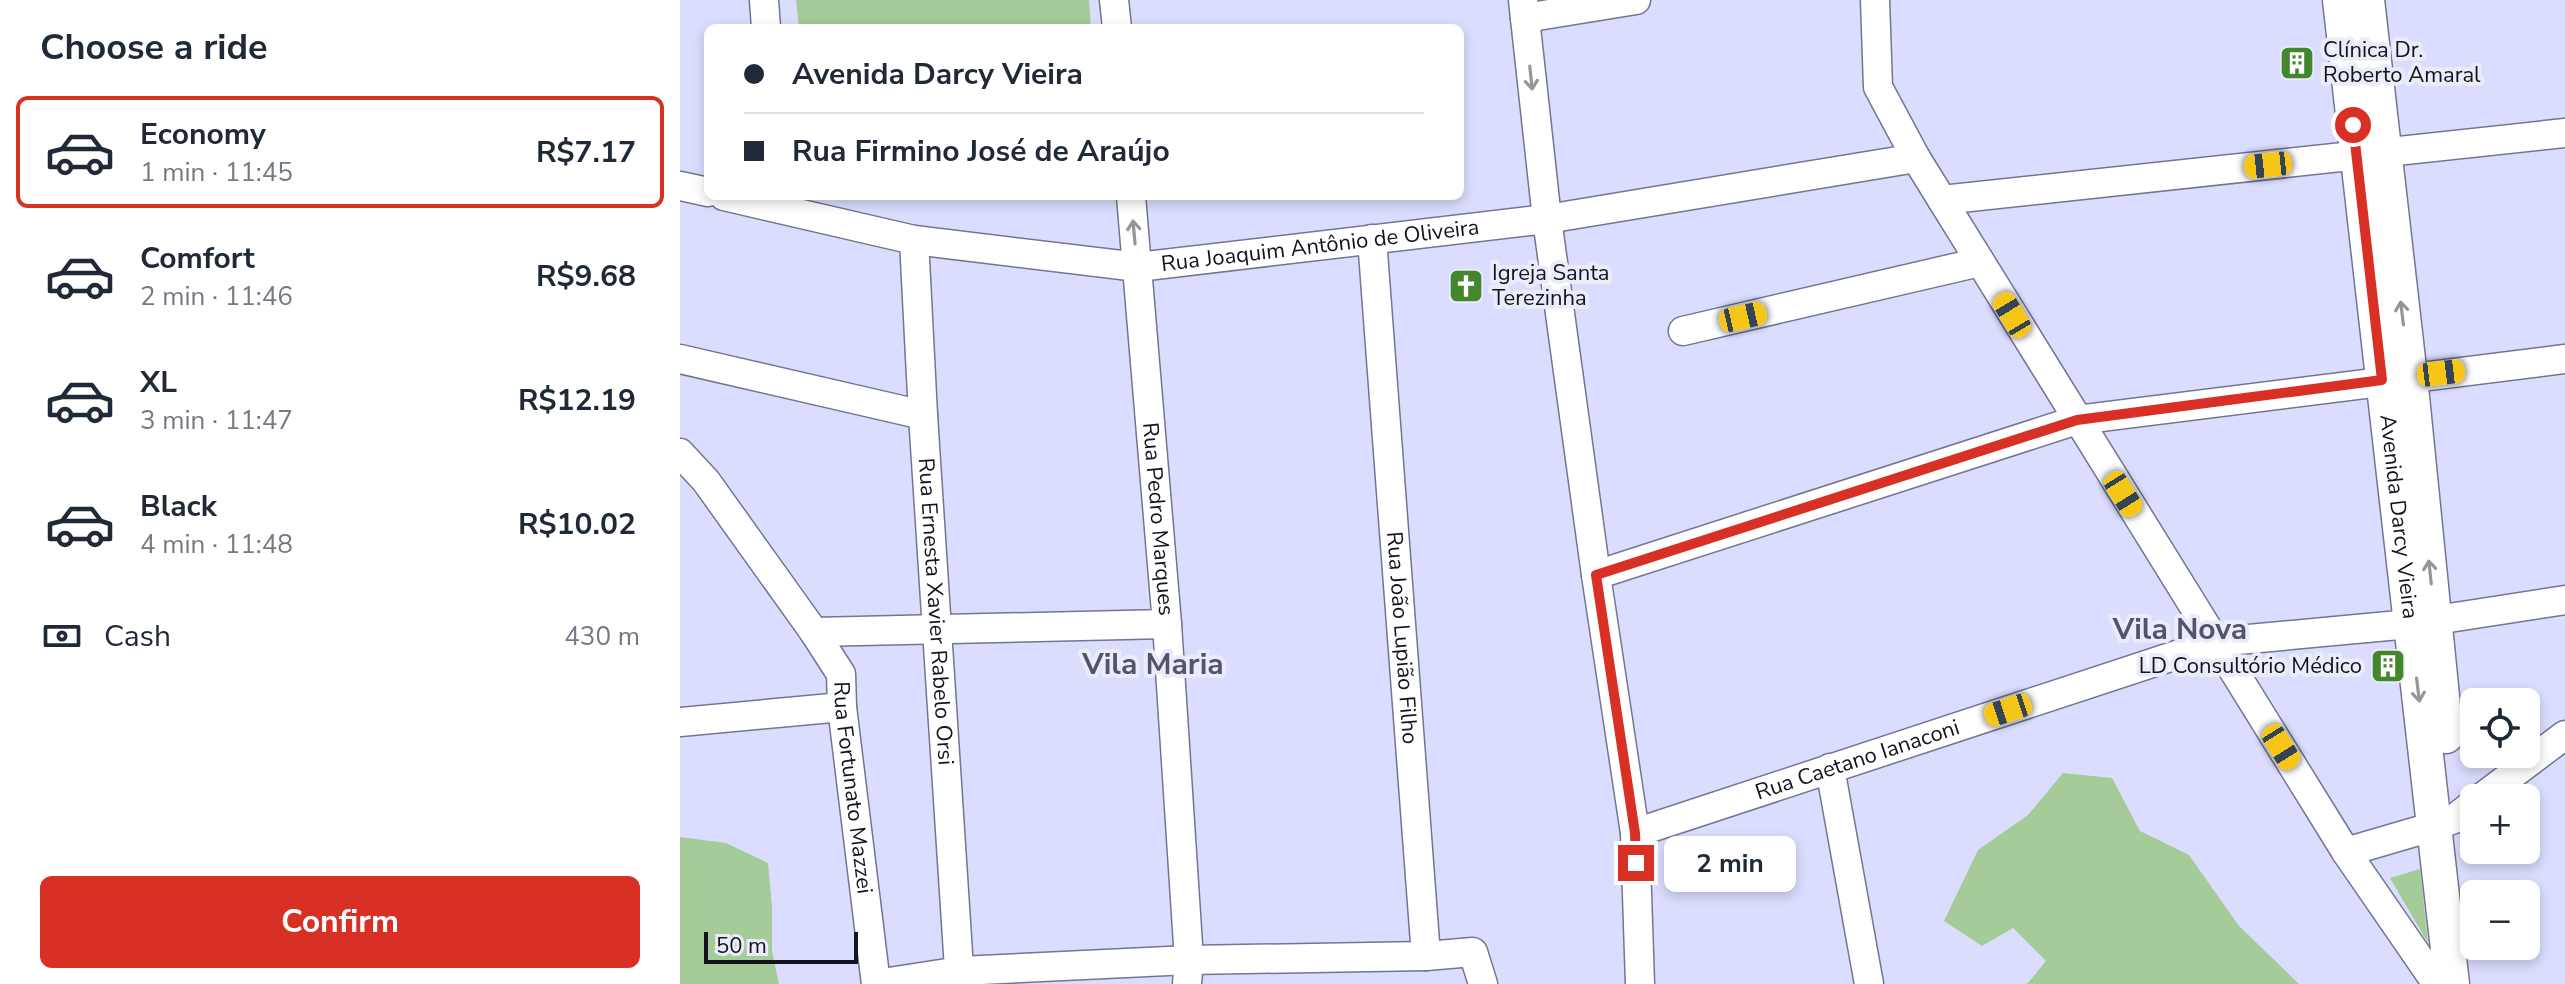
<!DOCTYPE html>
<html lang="en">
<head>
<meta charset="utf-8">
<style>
	:root { --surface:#fff; --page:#f6f6f7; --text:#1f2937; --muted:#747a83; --line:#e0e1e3; --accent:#d93025 }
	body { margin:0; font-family:"Nunito Sans",sans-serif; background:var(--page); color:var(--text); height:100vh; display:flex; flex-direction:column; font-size:30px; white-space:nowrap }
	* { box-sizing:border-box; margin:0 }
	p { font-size:26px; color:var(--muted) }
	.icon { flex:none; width:44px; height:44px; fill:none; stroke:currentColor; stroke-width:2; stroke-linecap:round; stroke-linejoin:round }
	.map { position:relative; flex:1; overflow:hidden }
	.details { display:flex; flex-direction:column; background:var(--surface); width:680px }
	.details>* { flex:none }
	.hud { position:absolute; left:24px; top:24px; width:760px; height:176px; border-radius:12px; box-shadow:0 4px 12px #0003; display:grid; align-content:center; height:176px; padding:0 40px; background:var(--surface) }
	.fabs { position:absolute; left:1780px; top:688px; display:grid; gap:16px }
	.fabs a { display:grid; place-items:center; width:80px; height:80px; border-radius:12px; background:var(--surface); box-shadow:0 4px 12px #0003; font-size:40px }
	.scale { position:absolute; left:24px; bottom:20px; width:154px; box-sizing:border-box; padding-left:8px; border:4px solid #13141f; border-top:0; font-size:22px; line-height:28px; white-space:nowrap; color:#13141f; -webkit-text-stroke:6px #ebecf9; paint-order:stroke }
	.end { position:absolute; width:36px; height:36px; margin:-18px; border:10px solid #d93025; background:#fff; box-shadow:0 0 0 4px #fff }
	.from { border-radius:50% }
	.bubble { position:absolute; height:56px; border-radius:12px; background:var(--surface); box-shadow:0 4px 12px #0003; font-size:26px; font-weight:700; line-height:56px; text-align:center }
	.car { position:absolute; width:24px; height:48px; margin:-24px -12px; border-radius:10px; box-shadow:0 0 6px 2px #0007; background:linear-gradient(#f5c518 24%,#345 0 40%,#f5c518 0 76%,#345 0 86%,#f5c518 0) }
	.hud b { display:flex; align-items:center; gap:28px; height:76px; font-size:30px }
	.hud b+b { border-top:2px solid var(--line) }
	.hud i { width:20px; height:20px; background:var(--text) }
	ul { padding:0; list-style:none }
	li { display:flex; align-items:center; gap:24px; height:112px; margin:0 16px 12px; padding:0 24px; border:4px solid transparent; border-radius:12px }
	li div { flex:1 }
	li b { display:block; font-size:30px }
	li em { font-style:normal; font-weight:700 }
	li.current { border-color:var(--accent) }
	li>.icon { width:72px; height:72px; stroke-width:1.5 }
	h2 { padding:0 40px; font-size:36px; line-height:96px }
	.pay { display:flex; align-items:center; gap:20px; height:88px; padding:0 40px; font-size:30px }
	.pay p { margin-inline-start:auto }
	.button { display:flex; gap:16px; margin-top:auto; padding:16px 40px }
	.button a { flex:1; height:92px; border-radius:12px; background:var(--accent); color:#fff; font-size:32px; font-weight:700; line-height:92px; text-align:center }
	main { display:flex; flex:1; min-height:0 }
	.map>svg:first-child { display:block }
	.green { fill:#a4cb98 }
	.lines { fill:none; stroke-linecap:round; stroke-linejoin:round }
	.minor-casing { stroke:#737592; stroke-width:31 }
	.major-casing { stroke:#737592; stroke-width:37 }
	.minor { stroke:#fff; stroke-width:28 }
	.major { stroke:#fff; stroke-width:34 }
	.oneway { stroke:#95959a }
	.route { stroke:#d93025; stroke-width:10 }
	.labels { text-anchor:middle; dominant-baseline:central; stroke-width:8; stroke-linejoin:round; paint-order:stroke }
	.poi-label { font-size:22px; fill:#13141f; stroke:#ebecf9; text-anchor:start }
	.street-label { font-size:22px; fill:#13141f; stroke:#ebecf9 }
	.district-label { font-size:30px; font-weight:bold; fill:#52536f; stroke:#ebecf9 }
</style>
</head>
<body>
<main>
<section class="details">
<h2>Choose a ride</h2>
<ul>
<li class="current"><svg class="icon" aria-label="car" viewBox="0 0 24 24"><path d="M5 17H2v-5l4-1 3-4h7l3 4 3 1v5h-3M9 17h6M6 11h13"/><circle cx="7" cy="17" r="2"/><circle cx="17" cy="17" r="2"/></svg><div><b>Economy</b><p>1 min · 11:45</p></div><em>R$7.17</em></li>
<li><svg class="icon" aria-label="car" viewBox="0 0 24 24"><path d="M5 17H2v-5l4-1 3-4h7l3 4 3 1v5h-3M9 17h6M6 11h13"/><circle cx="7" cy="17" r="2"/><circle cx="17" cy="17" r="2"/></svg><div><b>Comfort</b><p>2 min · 11:46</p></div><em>R$9.68</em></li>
<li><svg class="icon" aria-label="car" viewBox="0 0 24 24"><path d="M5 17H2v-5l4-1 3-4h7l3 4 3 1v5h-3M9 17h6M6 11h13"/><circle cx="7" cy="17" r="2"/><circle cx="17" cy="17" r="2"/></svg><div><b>XL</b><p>3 min · 11:47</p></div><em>R$12.19</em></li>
<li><svg class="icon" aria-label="car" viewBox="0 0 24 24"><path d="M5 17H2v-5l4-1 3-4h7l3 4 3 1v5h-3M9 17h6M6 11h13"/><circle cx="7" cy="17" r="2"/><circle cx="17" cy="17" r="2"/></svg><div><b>Black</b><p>4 min · 11:48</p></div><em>R$10.02</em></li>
</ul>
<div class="pay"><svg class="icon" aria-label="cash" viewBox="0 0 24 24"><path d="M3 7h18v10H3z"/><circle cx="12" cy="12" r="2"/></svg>Cash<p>430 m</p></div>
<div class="button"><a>Confirm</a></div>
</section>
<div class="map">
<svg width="1885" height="984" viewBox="0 0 1885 984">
	<rect width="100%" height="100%" fill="#dbddfe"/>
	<path class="green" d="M116,0h293l2,28h-292z
		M1383,773l49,5 28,53 49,24 50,71 60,58h-274l3,-1 18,-22 -33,-33 -31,18 -38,-25 34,-71 50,-35z
		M0,837l46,6 42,20 4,44v44l7,33h-99z
		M1740,869l8,74 -38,-65z"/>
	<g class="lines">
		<g class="minor-casing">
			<g id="minor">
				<path d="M84,0l2,28"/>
				<path d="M434,0l3,28"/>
				<path d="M843,0l24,219 49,356 39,258 5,151"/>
				<path d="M1195,0l3,87 38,71 430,694 91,132"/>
				<path d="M845,18l111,-18"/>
				<path d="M0,186l28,6"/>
				<path id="s1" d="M44,196l190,44 224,27 409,-48 369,-61"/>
				<path id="s2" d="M451,196l36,428 22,336 -2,24"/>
				<path d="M1262,200l623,-67"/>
				<path id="s3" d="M692,239l54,717 47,-4 10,32"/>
				<path id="s4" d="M234,240l9,175 37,569"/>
				<path d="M1003,331l297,-69"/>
				<path d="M0,359l243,56"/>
				<path id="s5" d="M0,453l26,28 108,151 27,42 1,33 34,277"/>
				<path d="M916,575l481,-155 488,-61"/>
				<path d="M134,632l353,-8"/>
				<path d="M0,722l162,-15"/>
				<path d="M1150,768l39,216"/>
				<path d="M1801,798l84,-63"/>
				<path id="s6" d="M955,833l581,-191 194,-18 155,-24"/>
				<path d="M1666,852l89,-26 19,-7 20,-16"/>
				<path d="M196,984l84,-13 229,-11 237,-4"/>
			</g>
		</g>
		<g class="major-casing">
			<g id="major">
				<path id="s7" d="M1660,0l112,984"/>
				<path d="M1687,0l43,377 36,359"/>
			</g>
		</g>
		<use href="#minor" class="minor"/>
		<use href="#major" class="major"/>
	</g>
	<defs><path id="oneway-shaft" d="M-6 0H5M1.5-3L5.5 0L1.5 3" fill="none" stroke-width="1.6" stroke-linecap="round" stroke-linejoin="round" transform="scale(2)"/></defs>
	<g class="oneway">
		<use href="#oneway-shaft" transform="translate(851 78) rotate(84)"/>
		<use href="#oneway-shaft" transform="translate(454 232) rotate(-95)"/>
		<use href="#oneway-shaft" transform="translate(1722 313) rotate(-97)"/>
		<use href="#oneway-shaft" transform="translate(1750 572) rotate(-96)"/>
		<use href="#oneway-shaft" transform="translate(1738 690) rotate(83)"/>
	</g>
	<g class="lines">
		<path class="route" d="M956,863l-1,-30 -39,-258 481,-155 305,-40 -29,-255"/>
	</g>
	<defs>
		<g id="building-square" transform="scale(1.8)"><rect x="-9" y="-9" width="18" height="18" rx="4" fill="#42872b" stroke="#ebecf9"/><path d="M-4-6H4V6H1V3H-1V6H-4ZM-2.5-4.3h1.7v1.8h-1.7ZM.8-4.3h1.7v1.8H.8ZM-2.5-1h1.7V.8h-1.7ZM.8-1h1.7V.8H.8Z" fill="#fff"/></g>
		<g id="church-square" transform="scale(1.8)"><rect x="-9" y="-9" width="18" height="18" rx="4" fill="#42872b" stroke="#ebecf9"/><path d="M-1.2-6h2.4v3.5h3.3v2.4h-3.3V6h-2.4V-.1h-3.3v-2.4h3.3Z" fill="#fff"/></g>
	</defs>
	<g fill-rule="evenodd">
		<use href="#building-square" x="1617" y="63"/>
		<use href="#church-square" x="786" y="286"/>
		<use href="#building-square" x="1708" y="666"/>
	</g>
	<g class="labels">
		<g class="poi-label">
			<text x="1643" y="50">Clínica Dr.<tspan x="1643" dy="25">Roberto Amaral</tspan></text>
			<text x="812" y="273">Igreja Santa<tspan x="812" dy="25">Terezinha</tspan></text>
			<text x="1682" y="666" text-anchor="end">LD Consultório Médico</text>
		</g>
		<g class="street-label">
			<text stroke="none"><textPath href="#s1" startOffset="604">Rua Joaquim Antônio de Oliveira</textPath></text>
			<text stroke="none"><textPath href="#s7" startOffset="520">Avenida Darcy Vieira</textPath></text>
			<text stroke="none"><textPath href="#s2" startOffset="324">Rua Pedro Marques</textPath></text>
			<text stroke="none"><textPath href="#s4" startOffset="372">Rua Ernesta Xavier Rabelo Orsi</textPath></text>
			<text stroke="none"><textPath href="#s3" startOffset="400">Rua João Lupião Filho</textPath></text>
			<text stroke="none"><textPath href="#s6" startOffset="234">Rua Caetano Ianaconi</textPath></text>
			<text stroke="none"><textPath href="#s5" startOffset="388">Rua Fortunato Mazzei</textPath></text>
		</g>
		<g class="district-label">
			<text x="1500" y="629">Vila Nova</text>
			<text x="473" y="664">Vila Maria</text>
		</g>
	</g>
</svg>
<div class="fabs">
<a><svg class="icon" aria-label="locate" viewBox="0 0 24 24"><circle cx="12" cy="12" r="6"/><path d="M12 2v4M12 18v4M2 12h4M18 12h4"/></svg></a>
<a>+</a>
<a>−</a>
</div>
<div class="scale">50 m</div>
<i class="end from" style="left:1673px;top:125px"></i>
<i class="end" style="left:956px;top:863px"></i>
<div class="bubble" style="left:984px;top:836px;width:132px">2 min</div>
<i class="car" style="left:1588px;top:165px;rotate:264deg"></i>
<i class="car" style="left:1332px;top:315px;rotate:329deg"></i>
<i class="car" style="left:1063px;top:317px;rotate:77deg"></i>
<i class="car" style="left:1761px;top:373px;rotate:83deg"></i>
<i class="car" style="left:1443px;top:494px;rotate:148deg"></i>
<i class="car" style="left:1328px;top:710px;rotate:252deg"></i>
<i class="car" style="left:1601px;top:747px;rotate:148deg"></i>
<div class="hud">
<b><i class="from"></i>Avenida Darcy Vieira</b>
<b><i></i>Rua Firmino José de Araújo</b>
</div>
</div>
</main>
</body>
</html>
